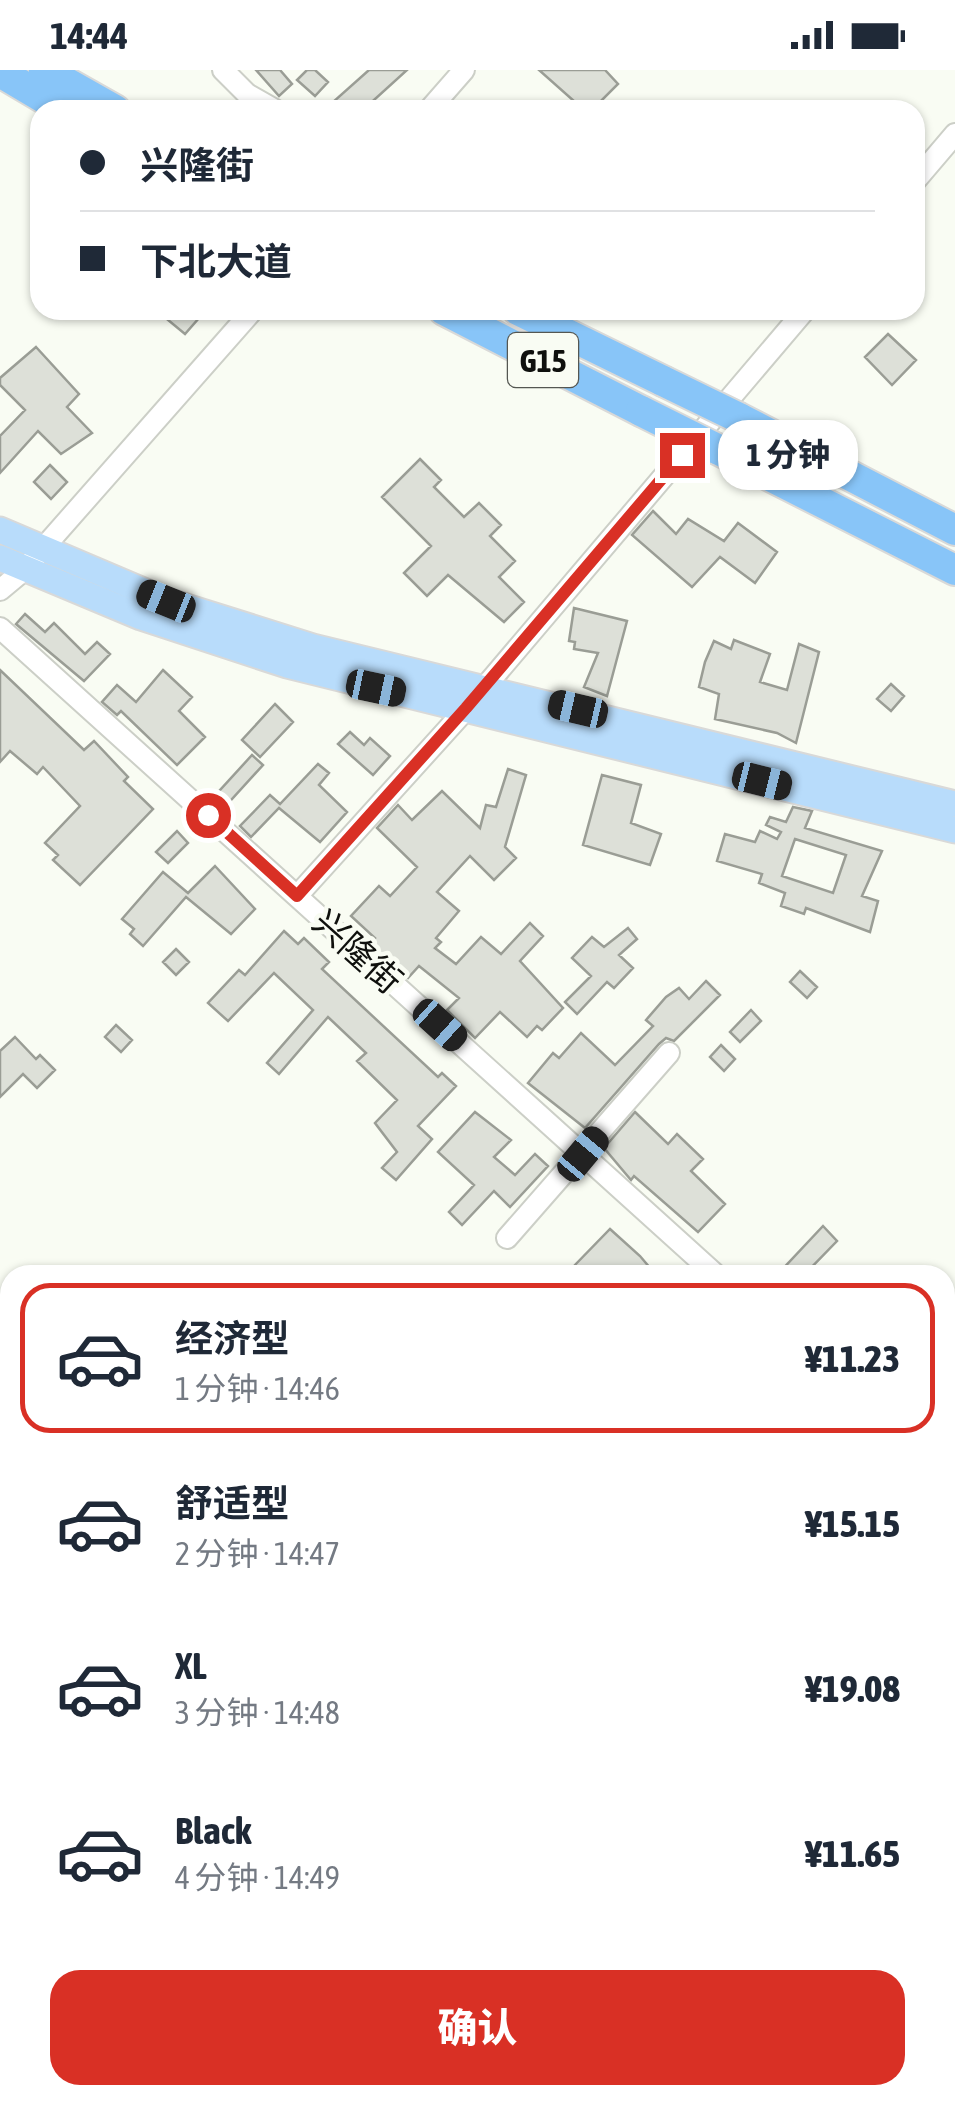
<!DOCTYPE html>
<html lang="zh">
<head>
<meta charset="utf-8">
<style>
	:root { --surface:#fff; --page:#f6f6f7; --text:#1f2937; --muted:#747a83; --line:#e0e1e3; --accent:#d93025 }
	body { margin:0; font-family:"Asap Condensed","Noto Sans SC",sans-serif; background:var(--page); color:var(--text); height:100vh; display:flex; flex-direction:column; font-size:38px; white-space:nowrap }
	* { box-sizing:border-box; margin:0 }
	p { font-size:32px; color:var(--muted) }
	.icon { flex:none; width:55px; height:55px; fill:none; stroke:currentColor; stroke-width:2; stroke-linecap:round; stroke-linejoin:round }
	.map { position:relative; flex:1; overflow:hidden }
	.side { position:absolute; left:0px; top:1195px; width:955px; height:840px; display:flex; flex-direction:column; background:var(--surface); border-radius:30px 30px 0 0; box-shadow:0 2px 8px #0004 }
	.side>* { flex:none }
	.banner { position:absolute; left:30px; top:30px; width:895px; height:220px; border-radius:30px; box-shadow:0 2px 8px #0004; display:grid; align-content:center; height:220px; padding:0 50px; background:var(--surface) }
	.end { position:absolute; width:45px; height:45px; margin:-22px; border:12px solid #d93025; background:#fff; box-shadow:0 0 0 5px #fff }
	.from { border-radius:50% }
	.bubble { position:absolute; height:70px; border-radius:30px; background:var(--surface); box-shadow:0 2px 8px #0004; font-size:32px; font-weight:800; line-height:70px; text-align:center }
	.car { position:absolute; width:30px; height:60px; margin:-30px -15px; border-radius:12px; box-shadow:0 0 8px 2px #0007; background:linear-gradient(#222 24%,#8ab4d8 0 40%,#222 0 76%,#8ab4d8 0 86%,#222 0) }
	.banner b { display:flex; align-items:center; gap:35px; height:95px; font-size:38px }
	.banner b+b { border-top:2px solid var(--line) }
	.banner i { width:25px; height:25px; background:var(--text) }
	ul { padding:18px 0 0; list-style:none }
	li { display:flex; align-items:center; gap:30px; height:150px; margin:0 20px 15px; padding:0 30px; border:5px solid transparent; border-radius:30px }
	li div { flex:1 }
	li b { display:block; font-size:38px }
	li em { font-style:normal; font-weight:800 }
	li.active { border-color:var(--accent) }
	li>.icon { width:90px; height:90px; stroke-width:1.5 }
	.action { display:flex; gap:20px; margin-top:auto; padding:20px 50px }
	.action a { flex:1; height:115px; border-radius:30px; background:var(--accent); color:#fff; font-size:40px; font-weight:800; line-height:115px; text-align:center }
	.status { display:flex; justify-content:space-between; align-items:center; height:70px; padding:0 50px; background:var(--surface); direction:ltr }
	.status svg { height:28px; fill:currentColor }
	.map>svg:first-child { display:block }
	.green { fill:#cde497 }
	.building { fill:#dde0d8; stroke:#9a9d95; stroke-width:2.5; fill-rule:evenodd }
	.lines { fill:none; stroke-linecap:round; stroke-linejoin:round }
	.minor-casing { stroke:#cccfc7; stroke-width:24 }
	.major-casing { stroke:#d9d9d8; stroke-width:29 }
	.highway-casing { stroke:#d9d9d8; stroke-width:34 }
	.minor { stroke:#fff; stroke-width:20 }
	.major { stroke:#b8dcfb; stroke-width:25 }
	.highway { stroke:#88c5f8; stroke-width:30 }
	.highway-bridge-casing { stroke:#d9d9d8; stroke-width:34; stroke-linecap:butt }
	.highway-bridge { stroke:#88c5f8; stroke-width:30 }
	.route { stroke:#d93025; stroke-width:12 }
	.labels { text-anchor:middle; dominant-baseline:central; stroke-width:9; stroke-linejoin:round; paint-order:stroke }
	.shield { fill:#f9fcf3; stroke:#555752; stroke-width:2.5 }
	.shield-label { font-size:32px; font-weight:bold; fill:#0f100d }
	.street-label { font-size:35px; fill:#0f100d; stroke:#f9fcf3 }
</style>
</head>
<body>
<div class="status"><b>14:44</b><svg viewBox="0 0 49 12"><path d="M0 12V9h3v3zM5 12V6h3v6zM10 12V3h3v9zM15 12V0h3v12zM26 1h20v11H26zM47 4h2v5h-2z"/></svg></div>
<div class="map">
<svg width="955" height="2035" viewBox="0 0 955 2035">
	<rect width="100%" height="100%" fill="#f9fcf3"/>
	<path class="green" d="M945,1857l10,9v169h-162l-11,-10h163z"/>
	<path class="building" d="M256,0h24l12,14 -13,12z
		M307,0h8l13,12 -13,14 -18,-16z
		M369,0h38l-44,40h-23l-7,-8z
		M539,0h66l13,14 -26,26h-8z
		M156,240h50l-21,24z
		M888,264l28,26 -24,25 -27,-28z
		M36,277l43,47 -12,13 25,26 -31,21 -23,-23 -38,42v-37l25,-26 -25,-25v-7z
		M420,389l21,21 -7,7 30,30 15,-14 22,22 -11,11 25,25 -16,16 25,25 -20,20 -56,-47 -21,21 -23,-23 27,-27 -49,-49z
		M50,395l17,17 -16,17 -17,-17z
		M653,441l23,23 12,-15 36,22 14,-18 39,29 -22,31 -35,-26 -28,30 -60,-52z
		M574,538l53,13 -20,75 -23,-9 14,-34 -24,-4 1,-7 -6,-1z
		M25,544l20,18 9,-9 31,31 12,-12 13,12 -26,27 -68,-57z
		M734,570l36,14 -10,28 27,8 12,-46 20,8 -23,91 -19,-10 -62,-14 4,-25 -20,-7 6,-25 9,-21 17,8z
		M0,600l84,80 10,-9 34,36 -4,4 29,28 -73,76 -27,-25 5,-5 -13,-12 35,-37 -37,-39 -6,7 -27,-23 -10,11z
		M163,600l29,27 -13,14 26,26 -28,28 -56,-54 -4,4 -15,-13 15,-17 19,17z
		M891,614l13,12 -13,15 -14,-12z
		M275,634l18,18 -33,35 -18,-17z
		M350,662l14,13 6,-7 20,18 -17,19 -35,-31z
		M252,685l11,10 -41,45 -11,-10z
		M318,694l11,9 -10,12 28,27 -27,30 -41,-34 -28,29 -11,-11 30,-31 10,9z
		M508,699l18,6 -21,72 11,11 -22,22 -24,-24 -33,36 22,19 -23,27 5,4 -6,6 21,16 25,-27 20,17 29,-31 13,13 -23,25 43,47 -21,22 -5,-4 -10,11 -27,-25 -25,26 -28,-28 12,-12 -40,-32 -11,12 -38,-34 5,-6 -24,-22 28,-30 11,10 27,-29 -40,-39 21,-23 14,15 30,-29 38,37 6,-23 10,2z
		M602,705l39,10 -10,38 30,11 -11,31 -67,-20z
		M793,737l19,4 -7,17 77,23 -20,45 16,5 -8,31 -64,-24 -2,6 -23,-8 4,-13 -26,-10 3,-9 -45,-13 8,-27 30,8 5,-11 17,8 4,-7 -15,-7 4,-8 16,5zM795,769l51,16 -13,38 -51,-17z
		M177,761l11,12 -20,20 -12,-11z
		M215,796l40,43 -24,25 -45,-37 -43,49 -13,-12 4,-5 -12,-10 41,-47 25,21z
		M628,858l9,11 -18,16 14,13 -19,20 -7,-6 -30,32 -12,-12 26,-26 -19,-18 20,-21 12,10z
		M284,861l14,13 6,-6 25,24 -7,7 116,108 4,-4 14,13 -38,40 14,13 -36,41 -14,-12 15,-16 -22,-29 22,-23 -40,-39 9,-8 -38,-36 -49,57 -12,-11 46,-53 -39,-37 -46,48 -20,-18 31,-33 6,5z
		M176,879l13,13 -13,13 -13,-13z
		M800,901l17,16 -10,11 -17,-16z
		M706,911l14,14 -46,46 -8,-3 -7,6 -74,84 -57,-45 25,-30 6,5 22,-25 34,32 38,-39 -7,-6 20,-23 13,-9 10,11z
		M751,940l10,11 -21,21 -10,-10z
		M116,955l16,15 -11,12 -16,-15z
		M15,967l21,22 4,-4 15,15 -18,18 -14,-14 -23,23v-46z
		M721,975l14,14 -11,12 -14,-14z
		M475,1042l36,28 -17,17 21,18 20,-21 13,12 -38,41 -16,-16 -32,34 -13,-13 25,-27 -36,-33z
		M635,1042l33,32 9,-10 26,25 -12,12 34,33 -27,28 -64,-56 -3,4 -27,-32z
		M823,1156l14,15 -33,34h-27z
		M610,1159l30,27 16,19h-75l-9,-7z"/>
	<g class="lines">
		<g class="minor-casing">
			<path id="minor" d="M223,0l24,24 28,16
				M429,40l35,-40
				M915,111l40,-47
				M0,520l24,-20 229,-260
				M0,558l716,647
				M297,826l170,-188 338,-398
				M507,1168l162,-185
				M945,1400l10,-10
				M945,1412l10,9
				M0,1707l10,8
				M945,1800l10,10
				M417,2025l14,10"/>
		</g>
		<g class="major-casing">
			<path id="major" d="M0,460l167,71 146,46 642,157
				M0,488l141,59 146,48 668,165"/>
		</g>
		<g class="highway-casing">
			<path id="highway" d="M44,0l71,40
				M0,2l64,38
				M444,240l197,101
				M518,240l145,71
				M739,348l216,112
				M717,379l238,121"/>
		</g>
		<use href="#minor" class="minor"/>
		<use href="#major" class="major"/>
		<use href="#highway" class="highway"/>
		<g class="highway-bridge-casing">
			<path id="highway-bridge" d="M663,311l76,37
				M641,341l76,38"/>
		</g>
		<use href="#highway-bridge" class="highway-bridge"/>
	</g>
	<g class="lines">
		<path class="route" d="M208,745l89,81 169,-188 216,-253"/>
	</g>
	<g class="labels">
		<rect class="shield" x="508" y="263" width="70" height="54" rx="8"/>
		<g class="shield-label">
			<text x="543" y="290">G15</text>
		</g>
		<g class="street-label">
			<text transform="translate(358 881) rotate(42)">兴隆街</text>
		</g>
	</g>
</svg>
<i class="end from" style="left:208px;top:745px"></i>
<i class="end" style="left:682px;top:385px"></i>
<div class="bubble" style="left:718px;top:350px;width:140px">1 分钟</div>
<i class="car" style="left:166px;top:531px;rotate:292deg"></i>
<i class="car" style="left:376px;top:618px;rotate:102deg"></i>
<i class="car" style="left:578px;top:639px;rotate:283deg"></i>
<i class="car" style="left:762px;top:711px;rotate:104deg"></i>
<i class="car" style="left:440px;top:955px;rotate:132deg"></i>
<i class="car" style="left:583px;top:1084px;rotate:40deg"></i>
<div class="banner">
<b><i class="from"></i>兴隆街</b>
<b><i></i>下北大道</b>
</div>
<section class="side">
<ul>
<li class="active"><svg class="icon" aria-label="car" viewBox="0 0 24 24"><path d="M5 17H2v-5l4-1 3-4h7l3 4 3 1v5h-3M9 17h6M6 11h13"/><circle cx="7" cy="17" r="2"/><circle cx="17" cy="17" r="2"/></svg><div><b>经济型</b><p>1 分钟 · 14:46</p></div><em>¥11.23</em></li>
<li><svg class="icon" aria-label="car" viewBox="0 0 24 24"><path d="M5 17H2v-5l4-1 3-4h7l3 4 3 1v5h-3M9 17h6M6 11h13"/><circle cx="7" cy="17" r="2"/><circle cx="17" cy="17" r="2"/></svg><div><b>舒适型</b><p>2 分钟 · 14:47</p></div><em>¥15.15</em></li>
<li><svg class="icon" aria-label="car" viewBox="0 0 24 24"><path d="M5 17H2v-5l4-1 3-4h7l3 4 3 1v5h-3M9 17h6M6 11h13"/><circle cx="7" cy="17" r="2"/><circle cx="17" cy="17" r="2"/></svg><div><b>XL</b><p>3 分钟 · 14:48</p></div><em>¥19.08</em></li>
<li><svg class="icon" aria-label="car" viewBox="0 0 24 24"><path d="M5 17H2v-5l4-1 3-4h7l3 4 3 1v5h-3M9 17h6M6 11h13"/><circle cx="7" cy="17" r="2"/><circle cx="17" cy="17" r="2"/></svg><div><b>Black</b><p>4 分钟 · 14:49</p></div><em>¥11.65</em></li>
</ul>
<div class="action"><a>确认</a></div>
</section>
</div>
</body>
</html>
